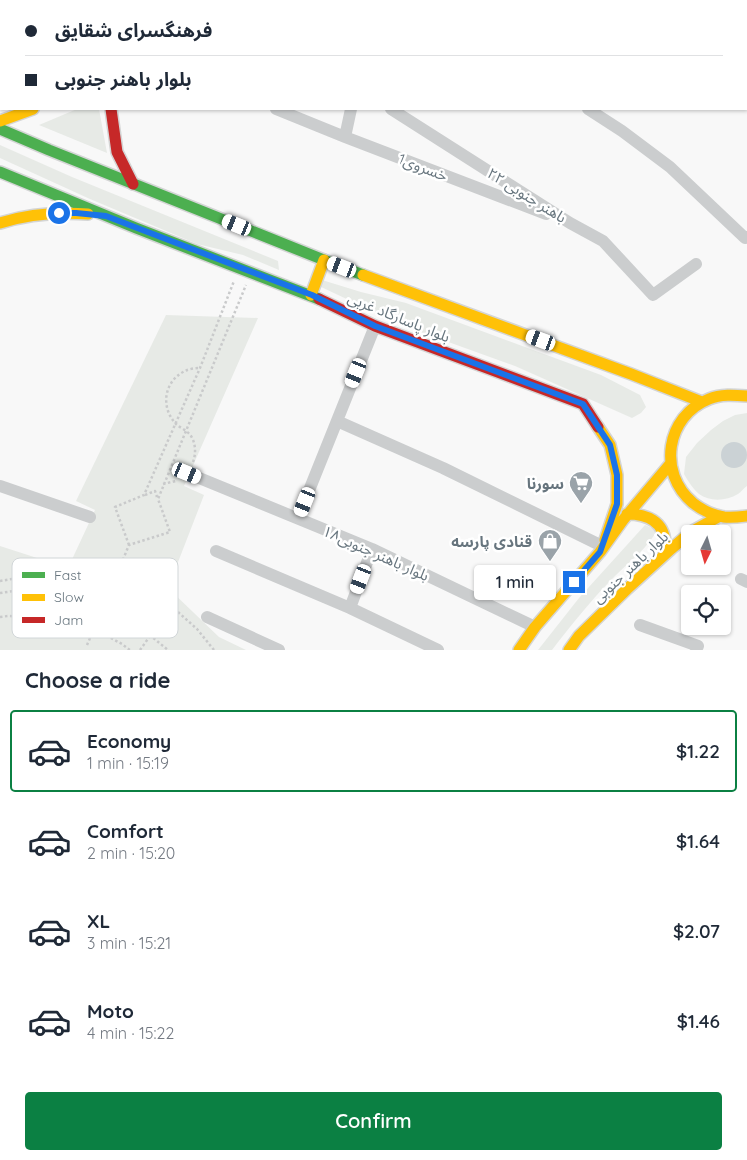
<!DOCTYPE html>
<html lang="en">
<head>
<meta charset="utf-8">
<style>
	:root { --surface:#fff; --page:#f2f2f3; --text:#1f2937; --muted:#747a83; --line:#e0e1e3; --accent:#0b8043 }
	body { margin:0; font-family:Quicksand,"Noto Sans Arabic",sans-serif; background:var(--page); color:var(--text); height:100vh; display:flex; flex-direction:column; font-size:19px; white-space:nowrap }
	* { box-sizing:border-box; margin:0 }
	p { font-size:16px; color:var(--muted) }
	.icon { flex:none; width:28px; height:28px; fill:none; stroke:currentColor; stroke-width:2; stroke-linecap:round; stroke-linejoin:round }
	.map { position:relative; height:650px; overflow:hidden }
	.sheet { display:flex; flex-direction:column; background:var(--surface); flex:1 }
	.sheet>* { flex:none }
	.hud { position:absolute; left:0px; top:0px; width:748px; height:110px; box-shadow:0 1px 4px #0004; display:grid; align-content:center; height:110px; padding:0 25px; background:var(--surface) }
	.needle { width:32px; rotate:185deg }
	.fabs { position:absolute; left:681px; top:525px; display:grid; gap:10px }
	.fabs a { display:grid; place-items:center; width:50px; height:50px; border-radius:5px; background:var(--surface); box-shadow:0 1px 4px #0004; font-size:25px }
	.end { position:absolute; width:22px; height:22px; margin:-11px; border:6px solid #1a73e8; background:#fff; box-shadow:0 0 0 2px #fff }
	.from { border-radius:50% }
	.bubble { position:absolute; height:35px; border-radius:5px; background:var(--surface); box-shadow:0 1px 4px #0004; font-size:16px; font-weight:600; line-height:35px; text-align:center }
	.car { position:absolute; width:15px; height:30px; margin:-15px -8px; border-radius:6px; box-shadow:0 0 4px 1px #0007; background:linear-gradient(#fff 24%,#345 0 40%,#fff 0 76%,#345 0 86%,#fff 0) }
	.hud b { display:flex; align-items:center; gap:18px; height:48px; font-size:19px }
	.hud b+b { border-top:1px solid var(--line) }
	.hud i { width:12px; height:12px; background:var(--text) }
	ul { padding:0; list-style:none }
	li { display:flex; align-items:center; gap:15px; height:82px; margin:0 10px 8px; padding:0 15px; border:2px solid transparent; border-radius:5px }
	li div { flex:1 }
	li b { display:block; font-size:19px }
	li em { font-style:normal; font-weight:600 }
	li.on { border-color:var(--accent) }
	li>.icon { width:45px; height:45px; stroke-width:1.5 }
	h2 { padding:0 25px; font-size:22px; line-height:60px }
	.action { display:flex; gap:10px; margin-top:auto; padding:10px 25px }
	.action a { flex:1; height:58px; border-radius:5px; background:var(--accent); color:#fff; font-size:20px; font-weight:600; line-height:58px; text-align:center }
	.map>svg:first-child { display:block }
	.green { fill:#e7eae6 }
	.water { fill:#cbd2d5 }
	.building { fill:#cecfd0; stroke:#e8e8e8 }
	.lines { fill:none; stroke-linecap:round; stroke-linejoin:round }
	.fast-casing { stroke:#d4d5d5; stroke-width:14 }
	.slow-casing { stroke:#d4d5d5; stroke-width:14 }
	.jam-casing { stroke:#d4d5d5; stroke-width:14 }
	.path { stroke:#c9cacb; stroke-width:2.5; stroke-dasharray:2.5 2.5; stroke-linecap:butt }
	.street { stroke:#cbcdce; stroke-width:12 }
	.fast { stroke:#4caf50; stroke-width:11 }
	.slow { stroke:#ffc107; stroke-width:11 }
	.jam { stroke:#c62828; stroke-width:11 }
	.route { stroke:#1a73e8; stroke-width:6 }
	.labels { text-anchor:middle; dominant-baseline:central; stroke-width:5; stroke-linejoin:round; paint-order:stroke }
	.street-label { font-size:15px; fill:#67757e; stroke:#fff }
	.poi-label { font-size:15px; font-weight:bold; fill:#67757e; stroke:#fff; text-anchor:end }
	.key { fill:#fff; stroke:#d1d6d8; stroke-width:1 }
	.key-label { font-size:14px; fill:#67757e }
</style>
</head>
<body>
<div class="map">
<svg width="747" height="650" viewBox="0 0 747 650">
	<rect width="100%" height="100%" fill="#f8f8f8"/>
	<path class="green" d="M77,109h22l8,44 -68,-28z
		M0,145l72,32 206,84 1,9 -36,-15 -46,-11 -107,-45 -90,-41z
		M322,280l39,12 45,11 195,72 39,20 6,12 -5,6 -9,5 -117,-52 -111,-40 -85,-40z
		M166,315l92,3 -74,168 20,9 -36,93 51,49 27,13h-246v-104l68,22 27,-58 -19,-9z
		M747,413v73c-3,2 -6,6 -9,8 -12,7 -28,8 -39,0 -6,-5 -11,-13 -15,-20l2,-17 11,-14 14,-13 12,-9 12,-6z
		M645,525l12,5c-9,18 -27,31 -42,46 -23,23 -43,48 -63,74h-14l41,-52z"/>
	<path class="water" d="M721 455a13 13 0 1 1 26 0a13 13 0 1 1-26 0Z"/>
	<path class="building" d="M729,0h18v12l-1,-11h-9l-2,-1 -1,1h-4z"/>
	<g class="lines">
		<g class="fast-casing">
			<path id="fast" d="M680,0l1,1
				M746,66l1,1
				M0,129l49,21 275,110 39,15
				M0,172l136,56 183,71"/>
		</g>
		<g class="slow-casing">
			<path id="slow" d="M746,51h1
				M0,121l33,-12
				M0,223c29,-9 57,-11 88,-9
				M363,275l268,99 71,28
				M311,295l13,-35
				M747,396c-13,-1 -26,-2 -38,3 -43,17 -52,74 -16,104 9,7 19,12 31,14 8,1 15,0 23,-1
				M598,427l12,18 7,30v29l-12,36
				M627,514c19,0 37,7 38,29 0,4 -1,8 -1,12
				M519,650l16,-23 65,-75 23,-32 48,-57
				M569,650l10,-14 48,-47 44,-40 20,-17 29,-16"/>
		</g>
		<g class="jam-casing">
			<path id="jam" d="M184,1l1,-1
				M111,109l6,43 16,32
				M319,299l56,27 208,78 15,23"/>
		</g>
		<path class="path" d="M193,462c3,-8 3,-18 -2,-26 -4,-6 -11,-8 -15,-12 -16,-17 -12,-43 9,-53 4,-2 10,-3 15,-3
			M163,484l13,-3
			M145,495l10,-4 2,6
			M129,545l-14,-38 29,-12 56,-127 34,-87
			M0,581l18,-3 34,2 57,14 8,-20
			M0,593l14,-2 45,2 45,13 37,22 27,22
			M0,617l8,-1 54,2 32,11 28,15 8,6
			M87,645l22,-51
			M140,650l10,-14
			M214,650l-17,-21 -28,-25 -43,-26 -9,-4 12,-29 41,-13 -12,-33 88,-214"/>
		<path class="street" d="M90,0l1,1
			M301,0l2,1
			M424,0l1,1
			M405,1l1,-1
			M276,109l69,28 201,77
			M391,109l179,114 33,18 50,54 43,-31
			M588,109l34,22 48,36 75,71 2,-1
			M345,137l6,-28
			M337,421l106,47 159,78
			M187,473l185,76 163,78
			M0,486l90,31
			M298,518l77,-192
			M216,551l134,57 88,42
			M741,579l6,3
			M350,608l22,-59
			M207,617l72,33
			M640,625l58,21 -2,4"/>
		<use href="#fast" class="fast"/>
		<use href="#slow" class="slow"/>
		<use href="#jam" class="jam"/>
	</g>
	<g class="lines">
		<path class="route" d="M59,213h17l30,3 206,79 63,31 208,78 27,41 7,30v29l-17,48 -26,30"/>
	</g>
	<defs>
		<g id="supermarket-pin" transform="scale(1.25)"><path d="M0 17L-7.5 6A9.5 9.5 0 1 1 7.5 6Z" fill="#9aa3a9" stroke="#fff"/><path d="M-6-5.5h2.5l.6 2H6L4.5 2H-2.5L-4.4-4H-6ZM-1.5 3.2a1.3 1.3 0 1 0 .1 0ZM3 3.2a1.3 1.3 0 1 0 .1 0Z" fill="#fff"/></g>
		<g id="shop-pin" transform="scale(1.25)"><path d="M0 17L-7.5 6A9.5 9.5 0 1 1 7.5 6Z" fill="#9aa3a9" stroke="#fff"/><path d="M-5-2.5h2.3a2.7 3.5 0 0 1 5.4 0H5L5.5 6h-11ZM-1.5-2.5h3a1.5 2.3 0 0 0-3 0Z" fill="#fff"/></g>
	</defs>
	<g fill-rule="evenodd">
		<use href="#supermarket-pin" x="581" y="483"/>
		<use href="#shop-pin" x="550" y="541"/>
	</g>
	<g class="labels">
		<g class="street-label">
			<text transform="translate(423 167) rotate(21)">خسروى1</text>
			<text transform="translate(527 195) rotate(32)">۲۲ باهنر جنوبی</text>
			<text transform="translate(399 317) rotate(22)">بلوار پاسارگاد غربی</text>
			<text transform="translate(376 553) rotate(24)">۱۸بلوار باهنر جنوبی</text>
			<text transform="translate(630 567) rotate(-43)">بلوار باهنر جنوبی</text>
		</g>
		<g class="poi-label">
			<text x="564" y="483">سورنا</text>
			<text x="532" y="541">قنادی پارسه</text>
		</g>
	</g>
	<rect x="12" y="558" width="166" height="80" rx="8" class="key"/>
	<rect x="22" y="572" width="23" height="6" fill="#4caf50"/>
	<rect x="22" y="594" width="23" height="7" fill="#ffc107"/>
	<rect x="22" y="617" width="23" height="6" fill="#c62828"/>
	<g class="key-label">
		<text x="54" y="580">Fast</text>
		<text x="54" y="602">Slow</text>
		<text x="54" y="625">Jam</text>
	</g>
</svg>
<div class="fabs">
<a><svg class="needle" viewBox="-14 -14 28 28"><path d="M0-13l5 13h-10z" fill="#e53935"/><path d="M0 13l5-13h-10z" fill="#747a83"/></svg></a>
<a><svg class="icon" aria-label="locate" viewBox="0 0 24 24"><circle cx="12" cy="12" r="6"/><path d="M12 2v4M12 18v4M2 12h4M18 12h4"/></svg></a>
</div>
<i class="end from" style="left:59px;top:213px"></i>
<i class="end" style="left:574px;top:582px"></i>
<div class="bubble" style="left:474px;top:565px;width:82px">1 min</div>
<i class="car" style="left:237px;top:225px;rotate:292deg"></i>
<i class="car" style="left:342px;top:267px;rotate:291deg"></i>
<i class="car" style="left:541px;top:340px;rotate:290deg"></i>
<i class="car" style="left:356px;top:373px;rotate:202deg"></i>
<i class="car" style="left:187px;top:473px;rotate:112deg"></i>
<i class="car" style="left:305px;top:502px;rotate:202deg"></i>
<i class="car" style="left:361px;top:579px;rotate:201deg"></i>
<div class="hud">
<b><i class="from"></i>فرهنگسرای شقایق</b>
<b><i></i>بلوار باهنر جنوبی</b>
</div>
</div>
<section class="sheet">
<h2>Choose a ride</h2>
<ul>
<li class="on"><svg class="icon" aria-label="car" viewBox="0 0 24 24"><path d="M5 17H2v-5l4-1 3-4h7l3 4 3 1v5h-3M9 17h6M6 11h13"/><circle cx="7" cy="17" r="2"/><circle cx="17" cy="17" r="2"/></svg><div><b>Economy</b><p>1 min · 15:19</p></div><em>$1.22</em></li>
<li><svg class="icon" aria-label="car" viewBox="0 0 24 24"><path d="M5 17H2v-5l4-1 3-4h7l3 4 3 1v5h-3M9 17h6M6 11h13"/><circle cx="7" cy="17" r="2"/><circle cx="17" cy="17" r="2"/></svg><div><b>Comfort</b><p>2 min · 15:20</p></div><em>$1.64</em></li>
<li><svg class="icon" aria-label="car" viewBox="0 0 24 24"><path d="M5 17H2v-5l4-1 3-4h7l3 4 3 1v5h-3M9 17h6M6 11h13"/><circle cx="7" cy="17" r="2"/><circle cx="17" cy="17" r="2"/></svg><div><b>XL</b><p>3 min · 15:21</p></div><em>$2.07</em></li>
<li><svg class="icon" aria-label="car" viewBox="0 0 24 24"><path d="M5 17H2v-5l4-1 3-4h7l3 4 3 1v5h-3M9 17h6M6 11h13"/><circle cx="7" cy="17" r="2"/><circle cx="17" cy="17" r="2"/></svg><div><b>Moto</b><p>4 min · 15:22</p></div><em>$1.46</em></li>
</ul>
<div class="action"><a>Confirm</a></div>
</section>
</body>
</html>
